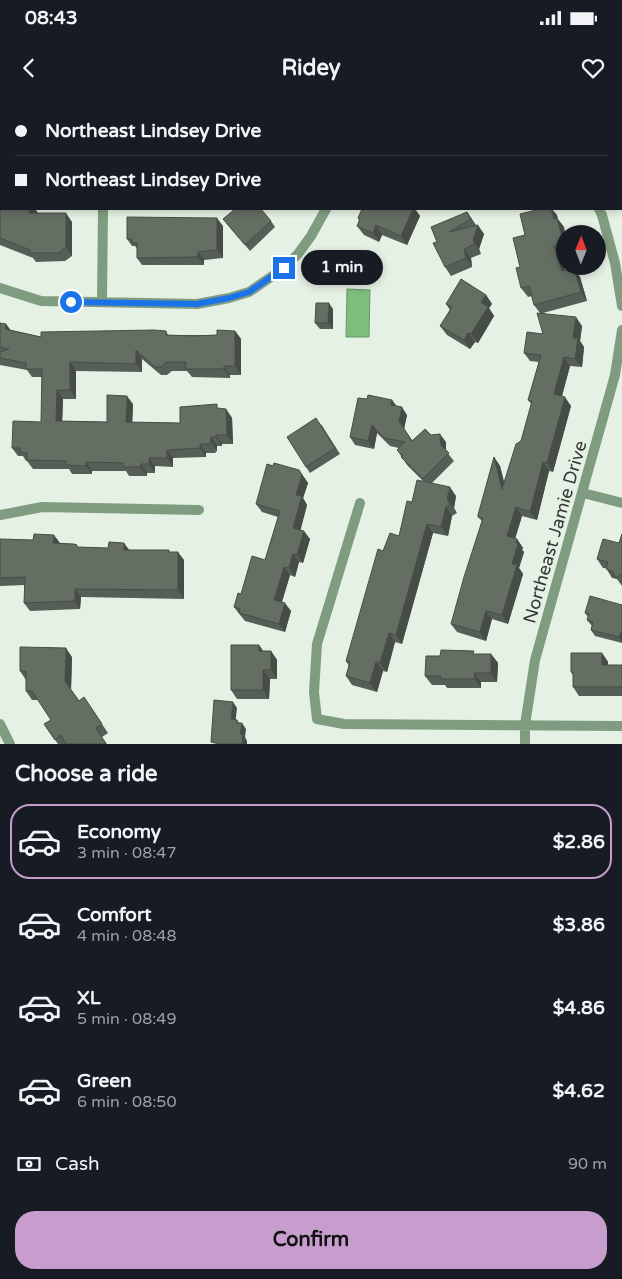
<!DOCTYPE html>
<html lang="en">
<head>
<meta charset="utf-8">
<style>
	:root { --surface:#171b24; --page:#242831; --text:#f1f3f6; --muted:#9ea1a6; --line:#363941; --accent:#c69dcd }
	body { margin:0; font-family:"Varela Round",sans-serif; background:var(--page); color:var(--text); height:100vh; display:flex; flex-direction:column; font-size:19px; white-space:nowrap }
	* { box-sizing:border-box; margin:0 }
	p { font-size:16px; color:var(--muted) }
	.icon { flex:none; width:28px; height:28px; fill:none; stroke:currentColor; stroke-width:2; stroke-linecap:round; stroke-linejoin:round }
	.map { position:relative; height:644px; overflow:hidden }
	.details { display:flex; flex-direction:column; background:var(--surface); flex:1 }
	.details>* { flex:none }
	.hud { position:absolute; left:0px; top:0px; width:622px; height:110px; box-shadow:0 2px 8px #0003; display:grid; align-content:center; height:110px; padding:0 15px; background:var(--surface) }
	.needle { width:32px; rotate:1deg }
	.tools { position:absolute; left:556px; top:125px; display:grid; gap:10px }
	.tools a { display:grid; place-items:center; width:50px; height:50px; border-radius:50%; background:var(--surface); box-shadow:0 2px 8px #0003; font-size:25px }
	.end { position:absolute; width:22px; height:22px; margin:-11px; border:6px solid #1a73e8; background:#fff; box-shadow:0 0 0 2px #fff }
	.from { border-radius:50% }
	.bubble { position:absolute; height:35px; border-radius:18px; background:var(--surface); box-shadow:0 2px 8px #0003; font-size:16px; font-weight:700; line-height:35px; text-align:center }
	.hud b { display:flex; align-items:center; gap:18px; height:48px; font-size:19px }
	.hud b+b { border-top:1px solid var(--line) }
	.hud i { width:12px; height:12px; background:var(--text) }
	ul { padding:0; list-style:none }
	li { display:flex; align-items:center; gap:15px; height:75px; margin:0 10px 8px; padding:0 5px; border:2px solid transparent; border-radius:20px }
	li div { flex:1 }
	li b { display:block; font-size:19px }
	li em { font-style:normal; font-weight:700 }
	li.selected { border-color:var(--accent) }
	li>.icon { width:45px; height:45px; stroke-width:1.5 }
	h2 { padding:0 15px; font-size:22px; line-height:60px }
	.pay { display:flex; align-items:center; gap:12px; height:55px; padding:0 15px; font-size:19px }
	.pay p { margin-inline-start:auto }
	.action { display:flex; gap:10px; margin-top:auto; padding:10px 15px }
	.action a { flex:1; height:58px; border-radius:20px; background:var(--accent); color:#111; font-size:20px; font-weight:700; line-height:58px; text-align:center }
	.status { display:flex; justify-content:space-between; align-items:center; height:35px; padding:0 25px; background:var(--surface); direction:ltr }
	.status svg { height:14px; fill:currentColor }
	header { display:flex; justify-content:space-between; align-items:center; height:65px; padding:0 15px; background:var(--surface); font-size:22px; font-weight:700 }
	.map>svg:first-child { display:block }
	.water { fill:#7dbe7d; stroke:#679667 }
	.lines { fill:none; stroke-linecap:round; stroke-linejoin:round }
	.street { stroke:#809c80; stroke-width:10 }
	.wall { fill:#565f55 }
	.shaded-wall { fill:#464d45 }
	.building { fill:#646e63; stroke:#464d45 }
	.route { stroke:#1a73e8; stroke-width:6 }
	.labels { text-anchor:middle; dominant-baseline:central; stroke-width:5; stroke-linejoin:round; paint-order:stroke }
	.street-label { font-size:18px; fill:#343934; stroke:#e6f1e5 }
</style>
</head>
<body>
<div class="status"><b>08:43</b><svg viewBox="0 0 49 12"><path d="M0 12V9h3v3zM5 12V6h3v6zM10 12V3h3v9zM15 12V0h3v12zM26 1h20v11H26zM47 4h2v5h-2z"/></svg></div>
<header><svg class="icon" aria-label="back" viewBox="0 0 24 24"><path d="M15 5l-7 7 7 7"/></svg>Ridey<svg class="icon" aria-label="heart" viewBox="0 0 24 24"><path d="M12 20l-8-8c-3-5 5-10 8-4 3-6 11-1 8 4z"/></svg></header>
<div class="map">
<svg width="622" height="644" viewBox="0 0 622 644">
	<rect width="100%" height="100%" fill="#e6f1e5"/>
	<path class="water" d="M347,189l23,1 -1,47h-23z"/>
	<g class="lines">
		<path class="street" d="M322,0l1,1
			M534,0l1,1
			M621,31l1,-1
			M599,109l3,6 13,48 7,43
			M0,188l41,13 156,3 32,-6 20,-6 35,-24 14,-14 13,-18 15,-27
			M102,202l1,-93
			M583,393l39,10
			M360,403l-43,141 -3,48 3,27 27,5 278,2
			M0,415l42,-8 157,3
			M0,624l10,20
			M525,644v-19l10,-65 80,-285 7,-45"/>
	</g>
	<path class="wall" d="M102,0h49l-1,1h-47z
		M575,0h41l-2,1h-38z
		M0,91l1,18h34l3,4 34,9v34l-7,5 -29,1 -3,-4 -33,-13z
		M235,109l36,12 4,6 -25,24 -27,-32z
		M362,109h53l5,7 -13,29 -25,-10 -3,7 -15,-7 -7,-9 2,-5 -1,-3z
		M467,112l9,13 8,9 -5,15 2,5 -10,4 1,9 -21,9 -6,-9 -8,-25z
		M557,115v3l7,9 1,7v20l-5,1 5,16 9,-3 6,9 7,24 -44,12 39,13 -2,15 4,6 -2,20 -12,-1 -8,30 9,10 -18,66 -4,-1 -12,49 -15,-4 -7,23h2l6,9 -1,2 2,2 -5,16 4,6 -15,50 -16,-5 -6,22 -29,-9 -6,-8 31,-103 -4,-4 16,-60 6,9 4,16 17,-41 11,-36 -4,-5 11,-38 -9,-1 -6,-8 19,-19 -3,-21 -6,-8 -2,-9 -4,1 -7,-9 -1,-21 5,-32z
		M223,126v32l-19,2v5h-62l-5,-7v-9l-2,-3h-3l-5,-7z
		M486,195l6,9 -3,4 5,8 -16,27 -3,-1 -5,7 -23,-14 -7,-9 10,-16 -4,-6z
		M333,209v20h-13l-5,-6z
		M0,223l6,1 4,6 31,7 125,-6 2,4h49l18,-4 6,8v36h-11v3l-38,-1 -5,-6h-15l-5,4h-6l-19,-16v13l-66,-1v28h-13l-1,22 45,1 26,-18 -1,18 48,1 40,-14h6l6,9 1,26h-11v2h-5v5l-2,2h-9v4l-33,1v9l-18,-1v7h-8v3h-18l-3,-5h-34v3h-20l-3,-5h-36l-6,-8h-1l-3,-5h-5l-6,-8 29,-26 1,-45h-10l-5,-7 -27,-5z
		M367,299l25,1 4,6 11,9 -3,14 8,11 19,-5 15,7v9l8,10 -22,22 24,13 -2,12 3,5 -5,3 -4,20 -15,-3 -31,111 -7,-2 -8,30 -4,-1 -6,21 -25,-7 -6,-9 3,-10 -3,-5 37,-110 16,-15 13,-34 11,-21 -16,-16 -10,-15 2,-2 -9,-2 -13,-13 -3,16 -19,-4 -5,-8z
		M321,324l19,30 -30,19 -4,-6z
		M273,366l26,4 9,13 -5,15 4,7 -7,25 10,9 -7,24 -4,-1 -4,15 -5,-2 -8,27 9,9 -6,21 -40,-11 -4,-5 -1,-1 -6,-8 7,-13 24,-34 13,-43 -16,-5 -6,-8z
		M622,434v52l-5,-7 -5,-1 -6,-10h-3l-6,-9 22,-16z
		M0,439l60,4 18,4 92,5 14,8v39l-103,-2 -1,12 -50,2 -6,-8 1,-18 -25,1z
		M622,505v38l-27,-7 -4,-6 1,-4 -5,-6 1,-3 -3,-4z
		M259,545l4,6h8l6,9v19h-7l-1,20h-32l-6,-9z
		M602,553l6,9v3h14v31h-43l-6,-9v-12l-2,-3z
		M477,554h14l7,9 -1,19h-16v6h-34l-2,-3h-13l-7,-9z
		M72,557l-1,33 8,11 5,-4 24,36 -6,4 5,7h-49l-14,-20 7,-4 -13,-20h-6l-6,-9v-11l-6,-9z"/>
	<path class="shaded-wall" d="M143,0h8l-1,1h-7z
		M30,109h5l3,4h-9z
		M413,109h2l5,7 -13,29 -6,-9z
		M551,109h1l5,6 2,8 -2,-5 7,9 1,7v11l-11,-26z
		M467,112l10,15 1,-2 6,9 -5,15 2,5 -6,-10 -2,-4 4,-13 -6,-8z
		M66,113l6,9v34l-6,-9z
		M217,118l6,8v32l-6,-8z
		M376,125l6,10 -3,7 -6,-9z
		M554,146l6,9 8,25 -6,-9z
		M464,149l7,9 1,9 -6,-9z
		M198,152l6,8v5l-6,-8z
		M574,168l6,9 7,24 -6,-9z
		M486,195l6,9 -3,4 5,8 -16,27 -7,-9 10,-32z
		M329,203l4,6v20l-5,-6z
		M576,217l6,9 -2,15 4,6 -2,20 -7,-8 -2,-21z
		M6,224l6,8 -7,-3z
		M235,231l6,8v36l-6,-9z
		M468,233l7,9 -5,7 -6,-9z
		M136,250l6,9v13l-6,-8z
		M564,257l6,9 -10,37 -6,-9z
		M70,262l6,9v28l-6,-9z
		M224,266l6,9v3l-6,-9z
		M57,290l6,9 -1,30 -6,-8z
		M127,296l6,8 -1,26 -6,-8z
		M565,297l6,9 -18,66 -6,-9z
		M392,300l6,8 -7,-3z
		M402,307l5,8 -3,14 -5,-8z
		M226,309l6,9 1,26 -6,-9z
		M372,325l5,8 -3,16 -6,-8z
		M440,334l6,8v11l-5,-8z
		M216,335l6,9v2l-6,-9z
		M211,337l6,9v5l-6,-9z
		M200,344l6,9v4l-6,-9z
		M167,350l6,8v9l-6,-9z
		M494,357l6,9 8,32 -6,-9z
		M149,358l6,8v7l-6,-9z
		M86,362l6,9v3l-6,-8z
		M543,362l6,9 -12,49 -7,-8z
		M141,364l6,9v3l-7,-9z
		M299,370l9,13 -5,15 4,7 -8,31 -6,-8z
		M450,387l6,9 -2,12 3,5 -10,-14z
		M446,407l6,9 -4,20 -7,-9z
		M516,407l6,9 -9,29 -6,-9z
		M427,424l6,9 -31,111 -6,-9z
		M304,431l6,8 -7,24 -6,-8z
		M54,435l6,8h-7z
		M517,439l6,9 -1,2 2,2 -5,16 4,6 -15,50 -6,-9z
		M124,443l6,8 -6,-1z
		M178,452l6,8v39l-6,-9z
		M293,454l6,8 -4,15 -6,-9z
		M284,467l6,8 -10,33 -6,-8z
		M75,489l6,8 -1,12 -5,-8z
		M285,503l6,8 -6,21 -6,-8z
		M486,511l6,8 -6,22 -6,-9z
		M622,529v13l-3,-5z
		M389,533l6,9 -8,30 -7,-9z
		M259,545l6,9 -6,-3z
		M66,548l6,9 -1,33 -6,-9z
		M271,551l6,9v19l-6,-9z
		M602,553l6,9v12l-6,-9z
		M491,554l7,9 -1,19 -6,-9z
		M376,562l7,9 -6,21 -7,-9z
		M263,570l7,9 -1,20 -6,-9z
		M474,573l7,9v6l-6,-9z
		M233,602l4,6 -2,18 -4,-7z
		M237,620l4,6 1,-3 4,6 -1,8 2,4v3h-5l-2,-10 -3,-11z"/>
	<path class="building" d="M36,0h54l1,1h-54z
		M123,0h20v1h-13z
		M167,0h22v1h-24z
		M245,0h36l1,1h-37z
		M358,0h31v1h-31z
		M451,0h38l1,1h-38z
		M575,0h16l-2,1h-13z
		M0,91l1,1v17h29l-1,4h37v34l-7,6h-29v-3l-30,-12z
		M235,109h26l10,12 -26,24 -22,-26z
		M362,109h51l-12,27 -25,-11 -3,8 -16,-7 3,-7 -2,-1z
		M540,109h11l3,10 3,-1 7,26 -10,2 8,25 12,-3 7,24 -47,13 -5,-19 -8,2 -5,-20 4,-1 -7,-29 12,-3 -5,-21z
		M467,112l4,7 -22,13 29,-7 -5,15 2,4 -11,5 2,9 -21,9 -12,-24 4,-1 -6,-15z
		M127,117l90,1v32l-19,2v5l-61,1v-15h-5v-4h-5z
		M461,179l25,16 -5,7 7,5 -17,27 -3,-1 -4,7 -24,-14 12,-19 -6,-3z
		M316,203h13l-1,20h-13z
		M537,213l39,4 -3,21h5l-3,21 -11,-2 -10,37 11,3 -18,66 -4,-1 -13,50 -14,-5 -9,29 10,3 -1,4 2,1 -6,20 5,1 -15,50 -16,-4 -6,21 -29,-8 13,-47 19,-59 -5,-1v-2l16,-58 8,32 14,-45 5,-3 11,-40 -4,-1 13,-45 -17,-2 3,-21 16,2z
		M0,223l6,1 -1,5 36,8v-5l113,-2 12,1v4l28,1 23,-1v-5l18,1v35h-11v3h-39l1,-7h-20l-5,5h-6l-19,-17v14l-66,-2v28h-13l-1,31 51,1v-27l20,1 -1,26 54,1v-16l37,-3v4l9,1 1,26h-11v2h-5v5l-2,2h-9v4l-33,2v8h-18v6h-8l-1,3h-17v-4l-37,-1v4l-20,-1v-4l-39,-1v-7l-7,-1v-4h-8l1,-27 28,1 1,-53h-16v-6l-26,-5v-6l9,-3 -9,-2z
		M368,295l24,5 -1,5 11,2 -3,14 13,20 13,-12 6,6 9,-1 1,11 8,8 -26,26 -22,-22 2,-1 -6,-6 8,-8 -21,-4 -12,-13 -4,16 -18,-4 8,-39 9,1z
		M316,318l19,30 -29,19 -19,-30z
		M274,363l25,7 3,5 -6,20 6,1 -9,32 11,3 -7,24 -4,-1 -4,14 -5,-1 -10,33 11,3 -6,21 -40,-11 1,-4 -6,-2 4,-14 3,1 11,-38 13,4 15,-49 -24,-7 11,-40 6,2z
		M417,380l33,7 -3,12 3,5 -4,3 -5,20 -14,-3 -31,111 -7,-2 -9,30 -4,-1 -6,21 -24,-7 4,-14 -4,-1 32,-112 5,2 7,-18 9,3 8,-35 5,1z
		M34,434l20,1 -1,8 21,1 3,1v2l31,1 1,-6 15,1v7h45v2h9v38l-103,-1v12l-51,2 1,-26 -25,1v-39l33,1z
		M622,434v40l-6,4 -4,-7 -6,-2 2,-7 -11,-3 6,-20 16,4z
		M590,496l32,9v25l-3,7 -28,-7 2,-8 -6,-2 2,-6 -4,-1z
		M231,545h28v6h12v19h-8v20h-32z
		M20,547l46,1 -1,33 14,20 5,-4 18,27 -6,4 10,16h-40l-5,-9 -6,5 -11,-16 7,-4 -19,-29h-6v-20h-6z
		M441,550l33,1 -1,3h18v19h-17l1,6h-35l1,-3h-16l1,-20h14z
		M571,553h31v12h20v22h-49v-15h-2z
		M214,600l19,2 -2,17 6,1v3h5l-2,11h3l-1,10h-23l-8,-2z"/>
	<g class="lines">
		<path class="route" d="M71,202l126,2 32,-6 20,-6 35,-24"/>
	</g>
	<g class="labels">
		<g class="street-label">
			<text transform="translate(555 432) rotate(-74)">Northeast Jamie Drive</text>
		</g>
	</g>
</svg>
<div class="tools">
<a><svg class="needle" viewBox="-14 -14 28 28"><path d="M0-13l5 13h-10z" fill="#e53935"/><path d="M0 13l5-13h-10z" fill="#9ea1a6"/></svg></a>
</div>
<i class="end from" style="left:71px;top:202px"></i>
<i class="end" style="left:284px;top:168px"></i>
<div class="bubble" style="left:301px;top:150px;width:82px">1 min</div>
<div class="hud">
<b><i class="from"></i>Northeast Lindsey Drive</b>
<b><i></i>Northeast Lindsey Drive</b>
</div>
</div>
<section class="details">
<h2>Choose a ride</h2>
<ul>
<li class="selected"><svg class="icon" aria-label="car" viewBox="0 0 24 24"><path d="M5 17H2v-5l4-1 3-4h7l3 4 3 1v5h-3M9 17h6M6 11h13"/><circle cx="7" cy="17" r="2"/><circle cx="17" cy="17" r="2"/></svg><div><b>Economy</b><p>3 min · 08:47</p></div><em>$2.86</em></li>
<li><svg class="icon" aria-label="car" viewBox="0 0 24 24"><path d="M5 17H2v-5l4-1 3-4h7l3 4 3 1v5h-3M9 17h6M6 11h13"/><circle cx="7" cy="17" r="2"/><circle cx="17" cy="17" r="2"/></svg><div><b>Comfort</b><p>4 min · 08:48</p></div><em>$3.86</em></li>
<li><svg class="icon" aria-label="car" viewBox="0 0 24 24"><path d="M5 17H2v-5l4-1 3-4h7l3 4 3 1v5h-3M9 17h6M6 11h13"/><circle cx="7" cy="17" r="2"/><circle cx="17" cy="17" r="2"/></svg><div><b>XL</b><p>5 min · 08:49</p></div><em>$4.86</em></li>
<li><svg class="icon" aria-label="car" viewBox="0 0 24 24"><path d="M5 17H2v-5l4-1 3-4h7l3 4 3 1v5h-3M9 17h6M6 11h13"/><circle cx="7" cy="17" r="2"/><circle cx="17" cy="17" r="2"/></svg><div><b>Green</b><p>6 min · 08:50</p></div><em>$4.62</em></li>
</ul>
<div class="pay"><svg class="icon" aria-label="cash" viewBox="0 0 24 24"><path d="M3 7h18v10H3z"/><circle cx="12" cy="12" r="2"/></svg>Cash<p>90 m</p></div>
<div class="action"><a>Confirm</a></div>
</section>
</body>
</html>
